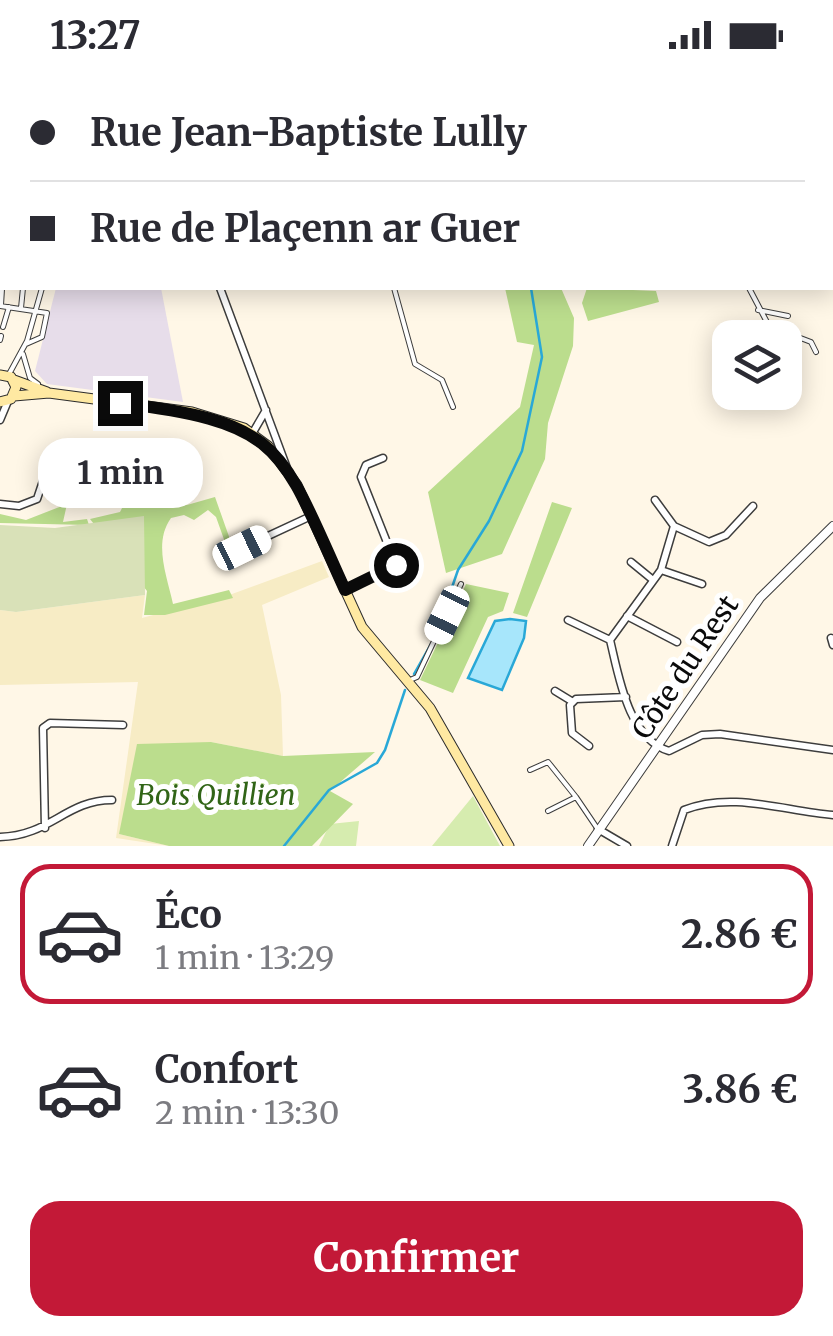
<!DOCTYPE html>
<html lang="fr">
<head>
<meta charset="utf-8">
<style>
	:root { --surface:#fff; --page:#f7f7f7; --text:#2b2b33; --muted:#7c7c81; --line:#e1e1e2; --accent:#c31937 }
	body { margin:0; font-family:Merriweather,serif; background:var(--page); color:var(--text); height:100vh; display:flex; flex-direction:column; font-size:38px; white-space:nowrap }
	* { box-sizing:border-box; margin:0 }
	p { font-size:32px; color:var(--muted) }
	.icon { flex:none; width:55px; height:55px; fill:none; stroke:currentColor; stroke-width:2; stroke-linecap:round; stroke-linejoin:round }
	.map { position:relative; height:776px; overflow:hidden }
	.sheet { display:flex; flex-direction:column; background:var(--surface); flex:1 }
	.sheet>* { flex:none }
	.guide { position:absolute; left:0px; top:0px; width:835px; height:220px; box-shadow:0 5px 25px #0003; display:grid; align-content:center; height:220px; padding:0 30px; background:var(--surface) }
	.tools { position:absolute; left:712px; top:250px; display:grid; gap:20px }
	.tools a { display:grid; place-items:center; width:90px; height:90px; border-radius:20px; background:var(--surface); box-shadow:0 5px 25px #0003; font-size:50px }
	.end { position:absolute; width:45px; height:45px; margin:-22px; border:12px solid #0a0a0a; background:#fff; box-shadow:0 0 0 5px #fff }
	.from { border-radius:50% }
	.bubble { position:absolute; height:70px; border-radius:30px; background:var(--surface); box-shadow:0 5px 25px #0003; font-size:32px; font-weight:700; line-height:70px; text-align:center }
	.car { position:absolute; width:30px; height:60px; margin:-30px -15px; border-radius:12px; box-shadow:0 0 8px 2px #0007; background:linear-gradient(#fff 24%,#345 0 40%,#fff 0 76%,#345 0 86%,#fff 0) }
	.guide b { display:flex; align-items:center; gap:35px; height:95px; font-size:38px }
	.guide b+b { border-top:2px solid var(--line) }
	.guide i { width:25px; height:25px; background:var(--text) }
	ul { padding:18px 0 0; list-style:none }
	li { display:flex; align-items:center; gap:30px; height:140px; margin:0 20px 15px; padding:0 10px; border:5px solid transparent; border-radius:30px }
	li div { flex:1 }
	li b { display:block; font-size:38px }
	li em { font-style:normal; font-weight:700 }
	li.selected { border-color:var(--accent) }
	li>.icon { width:90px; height:90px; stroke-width:1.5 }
	.action { display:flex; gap:20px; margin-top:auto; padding:20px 30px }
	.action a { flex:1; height:115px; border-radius:30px; background:var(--accent); color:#fff; font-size:40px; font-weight:700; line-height:115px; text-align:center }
	.status { display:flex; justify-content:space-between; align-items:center; height:70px; padding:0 50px; background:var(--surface); direction:ltr }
	.status svg { height:28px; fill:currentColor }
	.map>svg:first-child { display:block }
	.industrial { fill:#e7ddea }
	.farmland { fill:#f7ecc5 }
	.green { fill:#d6ecaf }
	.forest { fill:#bbdd8d }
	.cemetery { fill:#d9e1b8 }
	.water { fill:#a7e6fb; stroke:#29a8d7; stroke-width:2.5 }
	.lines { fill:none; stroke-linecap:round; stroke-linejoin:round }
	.stream { stroke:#29a8d7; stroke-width:2.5 }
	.service-casing { stroke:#3d3d3d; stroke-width:6 }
	.minor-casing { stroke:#3d3d3d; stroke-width:9 }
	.tertiary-casing { stroke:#3d3d3d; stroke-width:10 }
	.secondary-casing { stroke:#2c2c2c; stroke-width:11 }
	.service { stroke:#fff; stroke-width:4 }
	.minor { stroke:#fff; stroke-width:6 }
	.tertiary { stroke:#fff; stroke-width:8 }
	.secondary { stroke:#ffe9a2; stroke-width:9 }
	.route { stroke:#0a0a0a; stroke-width:12 }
	.labels { text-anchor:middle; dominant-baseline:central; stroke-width:10; stroke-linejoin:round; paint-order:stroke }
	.street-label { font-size:28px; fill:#0a0a0a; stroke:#fff }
	.park-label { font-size:28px; font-style:italic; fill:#316517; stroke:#fff }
</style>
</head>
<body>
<div class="status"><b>13:27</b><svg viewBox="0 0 49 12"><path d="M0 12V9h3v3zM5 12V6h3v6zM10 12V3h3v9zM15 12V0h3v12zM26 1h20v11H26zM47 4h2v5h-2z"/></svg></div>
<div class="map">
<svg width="833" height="776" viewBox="0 0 833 776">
	<rect width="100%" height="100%" fill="#fff7e7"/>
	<path class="industrial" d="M56,218h105l22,114 -136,-18 -12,-13z"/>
	<path class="farmland" d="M322,491l7,16 -67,28 19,90 2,61 -72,-14 -92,92 50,12 -53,-8 22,-156 -138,3v-75l16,2 129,-17 -3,23 90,-24z"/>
	<path class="green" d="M473,726l27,50h-68z
		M359,751l-3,25h-37l11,-22z"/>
	<path class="forest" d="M505,218h56l13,30 -1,28 -25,77 -3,36 -43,95 -56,19 -18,-81 92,-85 14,-62 -17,-3z
		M587,218l69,3 3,11 -71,19 -6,-18z
		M143,396l18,4 5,10 -20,6 -2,19h43l28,-8 17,48h-6l-10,-28 -8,-7 -14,10 -10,-5 -13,3c-18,25 -4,58 2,86l56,-14 4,8 -68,17h-21l3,-24 -57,-72 30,-7 8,-16 9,-4 -4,-23z
		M552,432l20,6 -45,109 -14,-4z
		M67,434l-4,18 24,-3 2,6 -89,-2v-9l26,6z
		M466,514l43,9 -6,18 -15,6 -35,76 -33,-13z
		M211,672l72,14 92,-4 -45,39 23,13 -41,42h-143l-50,-12 18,-90z"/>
	<path class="cemetery" d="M144,446l1,79 -129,17 -16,-2v-85l55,3z"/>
	<path class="water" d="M510,549l16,2 -2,17 -22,52 -34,-12 27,-57z"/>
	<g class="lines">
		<path class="stream" d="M490,2v-2
			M438,558l20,-58 31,-49 33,-70 20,-94 -11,-69
			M414,604l17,-30
			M284,776l45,-56 48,-27 8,-13 20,-60"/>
		<g class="service-casing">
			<path id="service" d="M132,0l2,2
				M701,0l1,2
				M832,62h1
				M0,166h2
				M394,218l21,76 27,16 11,27
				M749,218l20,38 42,16 5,10
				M1,235l1,-16
				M0,236l47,7 -5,24 -16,7
				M21,238l2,-20
				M758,240l30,6
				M3,257l6,-20
				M0,270l1,-4
				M23,284l7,24 8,6
				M8,306l19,-35 15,-53
				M410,610l7,-3 44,-93
				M530,700l18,-8 28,35
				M548,741l28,-14 21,31"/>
		</g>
		<g class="minor-casing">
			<path id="minor" d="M742,0l1,2
				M220,218l67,180
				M0,350l8,-19
				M252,364l14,-24
				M655,430l19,26 -13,44 -51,70c9,37 18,98 59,111l33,-16 18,-1 113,16
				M0,434l19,2 18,-7 12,-36 17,-15c24,-3 100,2 106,28
				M674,456l35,16 17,-7 27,-29
				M242,478l69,-32
				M631,492l22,18
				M661,500l41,14
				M345,520l51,-25 -35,-88 5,-12 17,-7
				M627,546l50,26
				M568,550l42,20
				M831,568l2,7
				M555,621l18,11
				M589,676l-17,-13 -2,-28 6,-6 50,-2
				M45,758l-2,-100 7,-5 73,2
				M598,759l29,17
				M0,767c50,-1 66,-37 112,-37
				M672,776l12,-36c48,-19 100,1 149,5"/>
		</g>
		<g class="tertiary-casing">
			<path id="tertiary" d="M588,776l172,-248 73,-72"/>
		</g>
		<g class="secondary-casing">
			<path id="secondary" d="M0,305l11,2 5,10 -5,12 -11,3
				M14,310l33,12
				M14,326l35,-3 143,19 52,16 24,18 29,39 65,142 68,81 79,138"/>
		</g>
		<use href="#service" class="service"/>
		<use href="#minor" class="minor"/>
		<use href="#tertiary" class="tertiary"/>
		<use href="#secondary" class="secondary"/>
	</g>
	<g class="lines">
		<path class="route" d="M120,333c165,20 160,44 225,187l51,-25"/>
	</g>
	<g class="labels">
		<g class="street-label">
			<text transform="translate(685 597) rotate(-56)">Côte du Rest</text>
		</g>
		<g class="park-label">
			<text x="216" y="725">Bois Quillien</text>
		</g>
	</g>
</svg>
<div class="tools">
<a><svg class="icon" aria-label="layers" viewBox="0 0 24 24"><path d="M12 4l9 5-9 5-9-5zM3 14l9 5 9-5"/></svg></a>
</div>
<i class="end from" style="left:396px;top:495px"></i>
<i class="end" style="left:120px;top:333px"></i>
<div class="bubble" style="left:38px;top:368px;width:165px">1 min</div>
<i class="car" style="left:242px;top:478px;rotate:64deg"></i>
<i class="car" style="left:447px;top:545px;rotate:206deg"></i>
<div class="guide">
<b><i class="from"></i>Rue Jean-Baptiste Lully</b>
<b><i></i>Rue de Plaçenn ar Guer</b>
</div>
</div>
<section class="sheet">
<ul>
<li class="selected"><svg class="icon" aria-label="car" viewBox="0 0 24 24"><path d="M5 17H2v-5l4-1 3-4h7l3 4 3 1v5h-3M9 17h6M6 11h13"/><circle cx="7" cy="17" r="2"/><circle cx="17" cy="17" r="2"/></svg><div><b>Éco</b><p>1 min · 13:29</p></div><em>2.86 €</em></li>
<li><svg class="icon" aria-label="car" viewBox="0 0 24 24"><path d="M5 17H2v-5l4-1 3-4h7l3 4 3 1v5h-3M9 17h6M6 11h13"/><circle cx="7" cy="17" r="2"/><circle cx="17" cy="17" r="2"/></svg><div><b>Confort</b><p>2 min · 13:30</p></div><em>3.86 €</em></li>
</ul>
<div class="action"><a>Confirmer</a></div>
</section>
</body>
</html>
